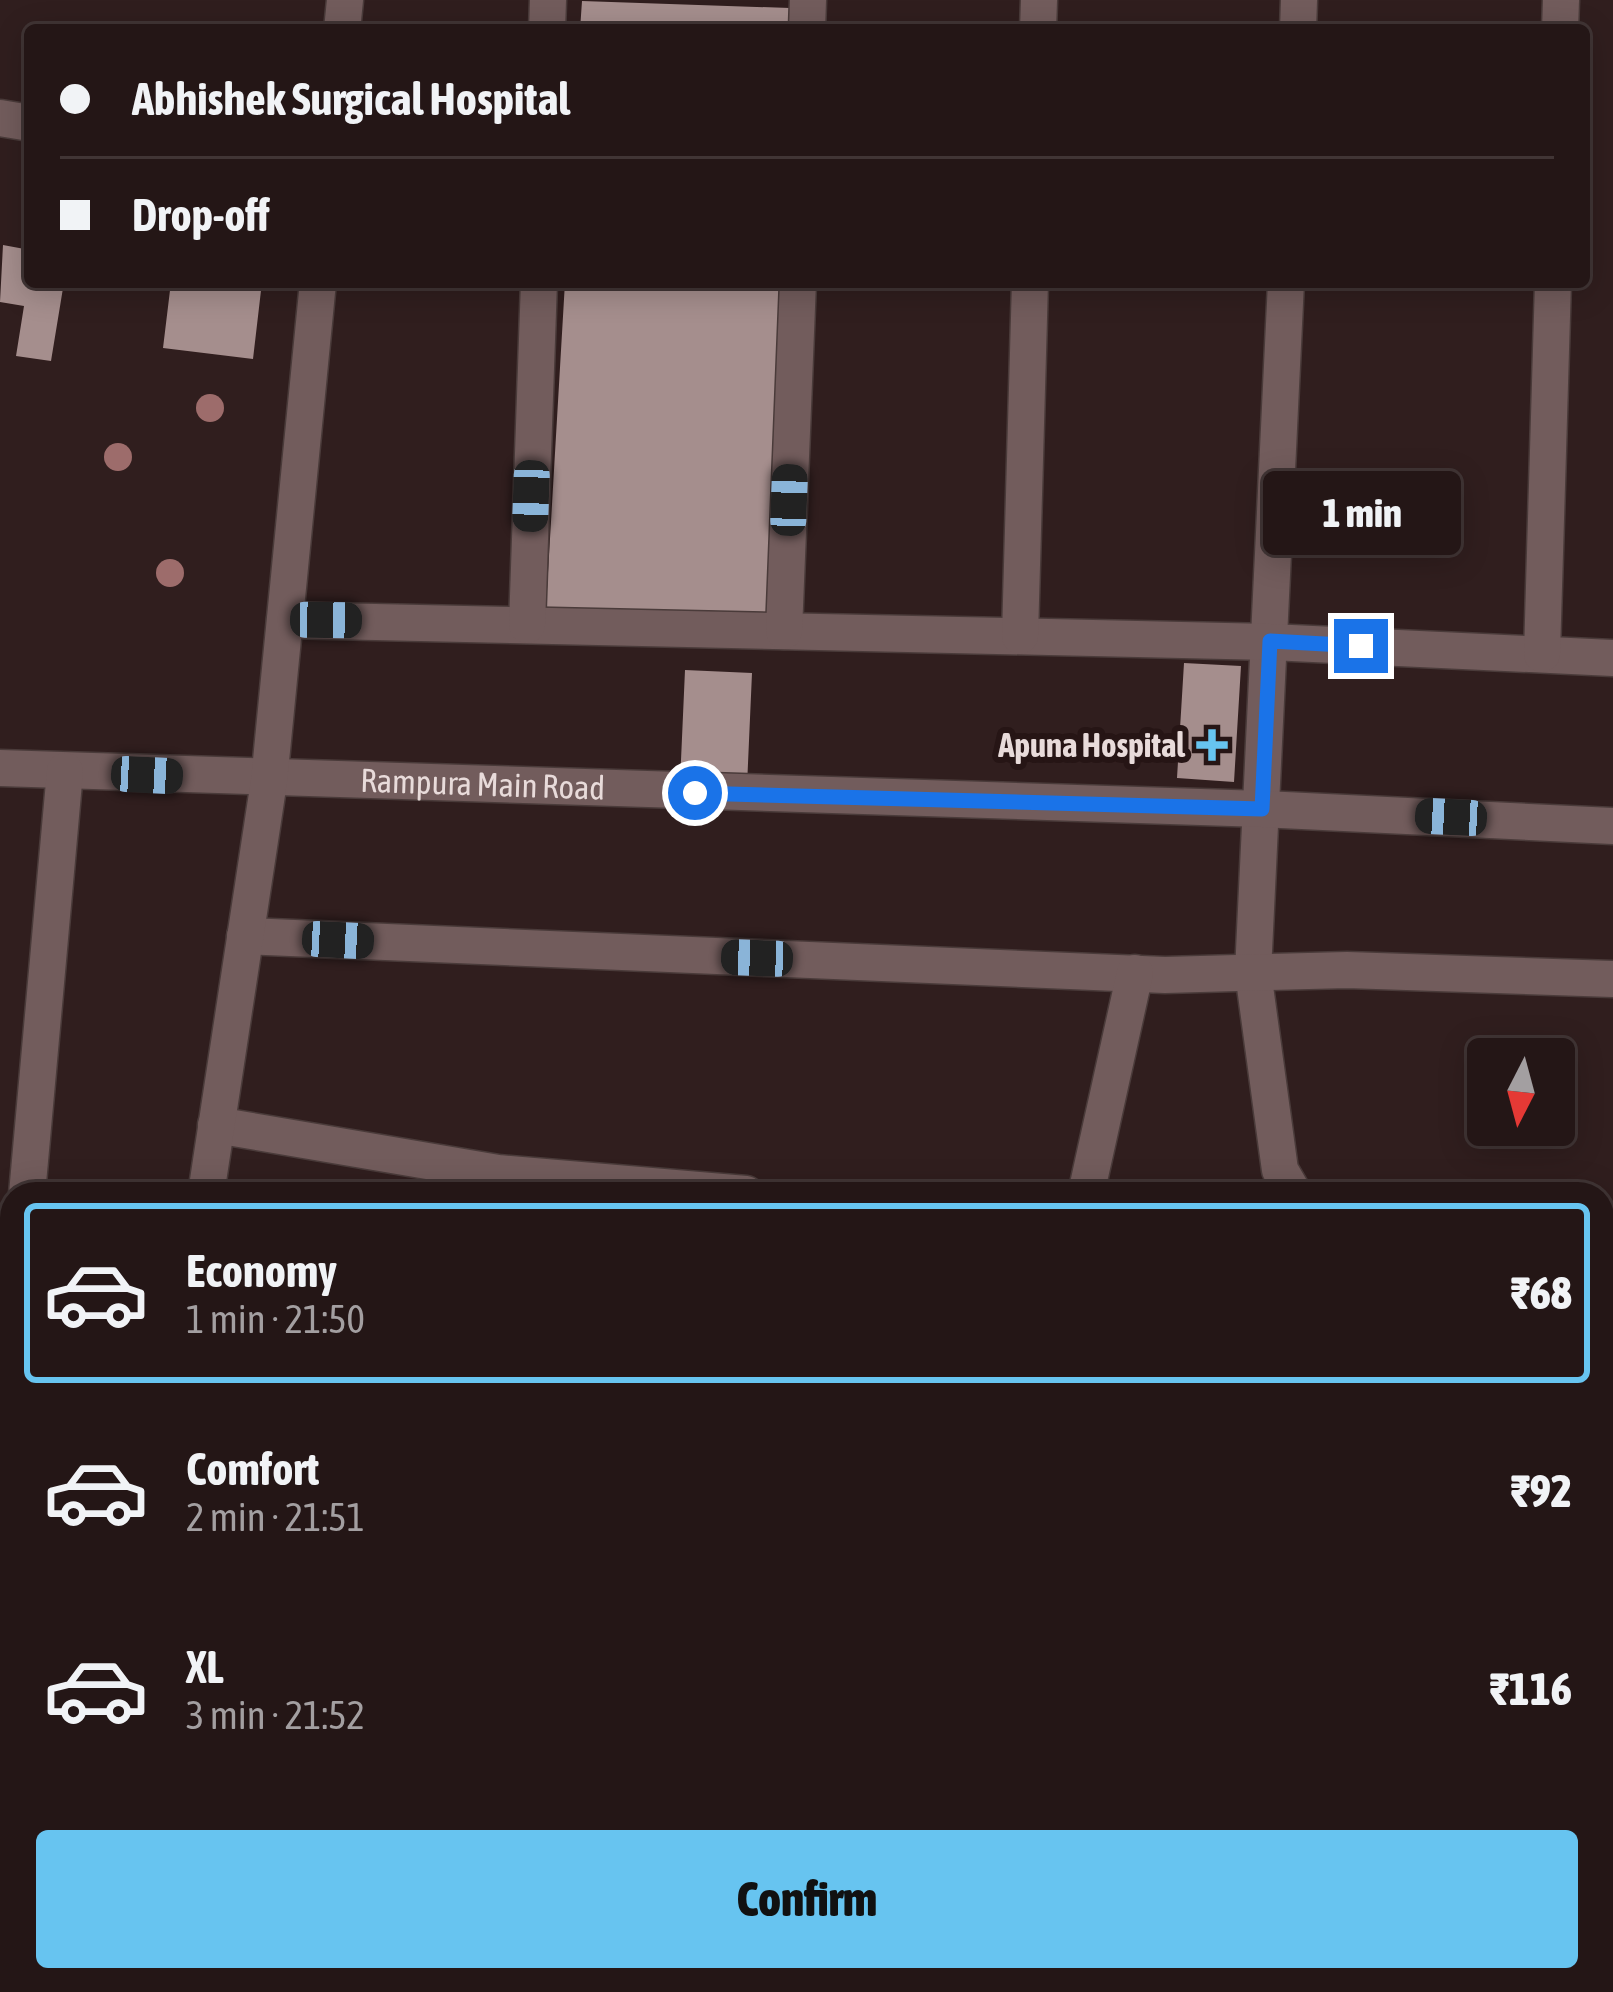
<!DOCTYPE html>
<html lang="en">
<head>
<meta charset="utf-8">
<style>
	:root { --surface:#241616; --page:#2c1f1f; --text:#f1f3f6; --muted:#a39fa1; --line:#413535; --accent:#67c4f0 }
	body { margin:0; font-family:"Asap Condensed",sans-serif; background:var(--page); color:var(--text); height:100vh; display:flex; flex-direction:column; font-size:45px; white-space:nowrap }
	* { box-sizing:border-box; margin:0 }
	p { font-size:39px; color:var(--muted) }
	.icon { flex:none; width:66px; height:66px; fill:none; stroke:currentColor; stroke-width:2; stroke-linecap:round; stroke-linejoin:round }
	.map { position:relative; flex:1; overflow:hidden }
	.side { position:absolute; left:0px; top:1182px; width:1614px; height:810px; display:flex; flex-direction:column; background:var(--surface); border-radius:36px 36px 0 0; box-shadow:0 6px 30px #0003,0 0 0 3px var(--line) }
	.side>* { flex:none }
	.guide { position:absolute; left:24px; top:24px; width:1566px; height:264px; border-radius:12px; box-shadow:0 6px 30px #0003,0 0 0 3px var(--line); display:grid; align-content:center; height:264px; padding:0 36px; background:var(--surface) }
	.needle { width:78px; rotate:186deg }
	.tools { position:absolute; left:1467px; top:1038px; display:grid; gap:24px }
	.tools a { display:grid; place-items:center; width:108px; height:108px; border-radius:12px; background:var(--surface); box-shadow:0 6px 30px #0003,0 0 0 3px var(--line); font-size:60px }
	.end { position:absolute; width:54px; height:54px; margin:-27px; border:15px solid #1a73e8; background:#fff; box-shadow:0 0 0 6px #fff }
	.from { border-radius:50% }
	.bubble { position:absolute; height:84px; border-radius:12px; background:var(--surface); box-shadow:0 6px 30px #0003,0 0 0 3px var(--line); font-size:39px; font-weight:800; line-height:84px; text-align:center }
	.car { position:absolute; width:36px; height:72px; margin:-36px -18px; border-radius:15px; box-shadow:0 0 9px 3px #0007; background:linear-gradient(#222 24%,#8ab4d8 0 40%,#222 0 76%,#8ab4d8 0 86%,#222 0) }
	.guide b { display:flex; align-items:center; gap:42px; height:114px; font-size:45px }
	.guide b+b { border-top:3px solid var(--line) }
	.guide i { width:30px; height:30px; background:var(--text) }
	ul { padding:21px 0 0; list-style:none }
	li { display:flex; align-items:center; gap:36px; height:180px; margin:0 24px 18px; padding:0 12px; border:6px solid transparent; border-radius:12px }
	li div { flex:1 }
	li b { display:block; font-size:45px }
	li em { font-style:normal; font-weight:800 }
	li.active { border-color:var(--accent) }
	li>.icon { width:108px; height:108px; stroke-width:1.5 }
	.primary-button { display:flex; gap:24px; margin-top:auto; padding:24px 36px }
	.primary-button a { flex:1; height:138px; border-radius:12px; background:var(--accent); color:#111; font-size:48px; font-weight:800; line-height:138px; text-align:center }
	.map>svg:first-child { display:block }
	.building { fill:#a58e8d }
	.lines { fill:none; stroke-linecap:round; stroke-linejoin:round }
	.minor-casing { stroke:#4a3b3a; stroke-width:39 }
	.minor { stroke:#725c5c; stroke-width:36 }
	.tree { fill:#9d6c6b }
	.route { stroke:#1a73e8; stroke-width:15 }
	.poi-dot { fill:#67c4f0; stroke:#261515; stroke-width:4.5 }
	.labels { text-anchor:middle; dominant-baseline:central; stroke-width:12; stroke-linejoin:round; paint-order:stroke }
	.poi-label { font-size:33px; font-weight:bold; fill:#e8dbda; stroke:#261515; text-anchor:end }
	.street-label { font-size:33px; fill:#e8dbda; stroke:#261515 }
</style>
</head>
<body>
<div class="map">
<svg width="1613" height="1992" viewBox="0 0 1613 1992">
	<rect width="100%" height="100%" fill="#301e1e"/>
	<path class="building" d="M582,1l208,7v22h-210z
		M3,245l27,5v32h34l-13,79 -35,-5 8,-50 -24,-4z
		M171,282h91l-9,77 -90,-11z
		M565,282h218l-10,334 -227,-9z
		M1184,663l57,3 -7,116 -57,-4z
		M685,670l67,3 -5,113 -67,-3z"/>
	<g class="lines">
		<g class="minor-casing">
			<g id="minor">
				<path d="M342,30l3,-30"/>
				<path d="M547,30l1,-30"/>
				<path d="M807,30l1,-30"/>
				<path d="M1038,30l1,-30"/>
				<path d="M1298,30l1,-30"/>
				<path d="M1560,30l1,-30"/>
				<path d="M0,118l30,5"/>
				<path d="M1286,282l-33,690 27,198 14,24"/>
				<path d="M285,620l985,22 343,16"/>
				<path d="M527,625l12,-343"/>
				<path d="M784,631l14,-349"/>
				<path d="M1020,636l10,-354"/>
				<path d="M1542,654l11,-372"/>
				<path id="s1" d="M0,768l1262,41 351,17"/>
				<path d="M245,936l920,39 182,-5 266,9"/>
				<path d="M216,1125l282,48 248,21"/>
				<path d="M27,1194l38,-423"/>
				<path d="M206,1194l63,-413 49,-499"/>
				<path d="M1086,1194l49,-221"/>
				<path d="M0,1490l12,-112"/>
				<path d="M0,1814l12,2"/>
				<path d="M93,1980l6,12"/>
				<path d="M1379,1980l6,12"/>
				<path d="M45,1992l10,-12"/>
				<path d="M1297,1992l1,-12"/>
				<path d="M1608,1992l5,-39"/>
			</g>
		</g>
		<use href="#minor" class="minor"/>
	</g>
	<g class="tree">
		<circle cx="210" cy="408" r="14"/>
		<circle cx="118" cy="457" r="14"/>
		<circle cx="170" cy="573" r="14"/>
	</g>
	<g class="lines">
		<path class="route" d="M695,793l567,16 8,-168 91,5"/>
	</g>
	<path class="poi-dot" d="M1206 727h12v12h12v12h-12v12h-12v-12h-12v-12h12z"/>
	<g class="labels">
		<g class="poi-label">
			<text x="1185" y="745">Apuna Hospital</text>
		</g>
		<g class="street-label">
			<text stroke="none"><textPath href="#s1" startOffset="483">Rampura Main Road</textPath></text>
		</g>
	</g>
</svg>
<div class="tools">
<a><svg class="needle" viewBox="-14 -14 28 28"><path d="M0-13l5 13h-10z" fill="#e53935"/><path d="M0 13l5-13h-10z" fill="#a39fa1"/></svg></a>
</div>
<i class="end from" style="left:695px;top:793px"></i>
<i class="end" style="left:1361px;top:646px"></i>
<div class="bubble" style="left:1263px;top:471px;width:198px">1 min</div>
<i class="car" style="left:531px;top:496px;rotate:182deg"></i>
<i class="car" style="left:789px;top:500px;rotate:2deg"></i>
<i class="car" style="left:326px;top:620px;rotate:91deg"></i>
<i class="car" style="left:147px;top:775px;rotate:93deg"></i>
<i class="car" style="left:1451px;top:817px;rotate:273deg"></i>
<i class="car" style="left:338px;top:940px;rotate:93deg"></i>
<i class="car" style="left:757px;top:958px;rotate:272deg"></i>
<div class="guide">
<b><i class="from"></i>Abhishek Surgical Hospital</b>
<b><i></i>Drop-off</b>
</div>
<section class="side">
<ul>
<li class="active"><svg class="icon" aria-label="car" viewBox="0 0 24 24"><path d="M5 17H2v-5l4-1 3-4h7l3 4 3 1v5h-3M9 17h6M6 11h13"/><circle cx="7" cy="17" r="2"/><circle cx="17" cy="17" r="2"/></svg><div><b>Economy</b><p>1 min · 21:50</p></div><em>₹68</em></li>
<li><svg class="icon" aria-label="car" viewBox="0 0 24 24"><path d="M5 17H2v-5l4-1 3-4h7l3 4 3 1v5h-3M9 17h6M6 11h13"/><circle cx="7" cy="17" r="2"/><circle cx="17" cy="17" r="2"/></svg><div><b>Comfort</b><p>2 min · 21:51</p></div><em>₹92</em></li>
<li><svg class="icon" aria-label="car" viewBox="0 0 24 24"><path d="M5 17H2v-5l4-1 3-4h7l3 4 3 1v5h-3M9 17h6M6 11h13"/><circle cx="7" cy="17" r="2"/><circle cx="17" cy="17" r="2"/></svg><div><b>XL</b><p>3 min · 21:52</p></div><em>₹116</em></li>
</ul>
<div class="primary-button"><a>Confirm</a></div>
</section>
</div>
</body>
</html>
